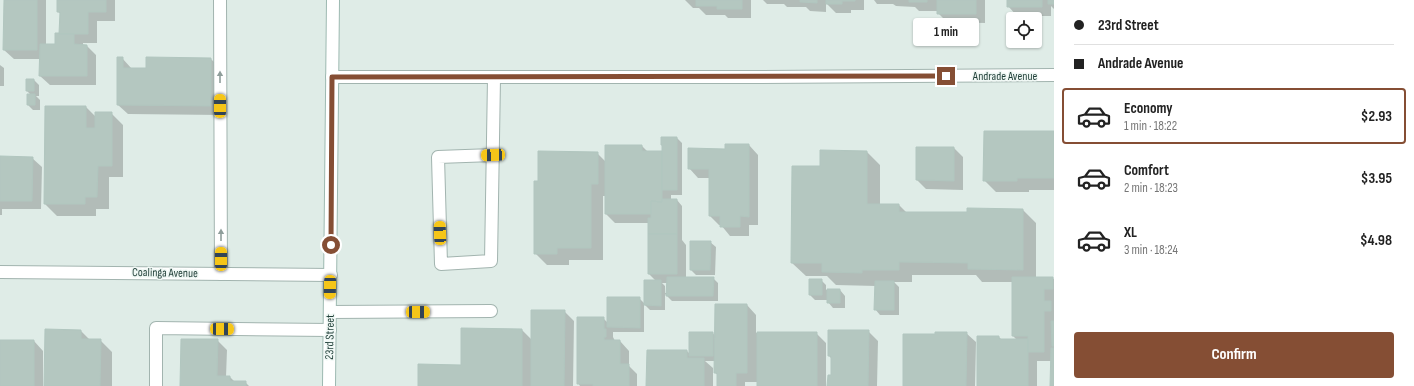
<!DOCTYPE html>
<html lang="en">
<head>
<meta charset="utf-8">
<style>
	:root { --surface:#fff; --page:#f2f2f2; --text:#222; --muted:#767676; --line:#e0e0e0; --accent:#854e34 }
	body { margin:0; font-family:"Sofia Sans Condensed",sans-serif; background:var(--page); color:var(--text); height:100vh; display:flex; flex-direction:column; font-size:15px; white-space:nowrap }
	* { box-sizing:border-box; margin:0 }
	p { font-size:13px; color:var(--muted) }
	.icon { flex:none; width:22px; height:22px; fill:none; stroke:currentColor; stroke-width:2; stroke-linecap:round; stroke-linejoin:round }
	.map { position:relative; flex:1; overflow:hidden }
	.panel { display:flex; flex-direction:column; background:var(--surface); width:360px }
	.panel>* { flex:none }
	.banner { display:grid; align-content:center; height:88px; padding:0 20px; background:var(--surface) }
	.controls { position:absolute; left:1006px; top:12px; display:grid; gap:8px }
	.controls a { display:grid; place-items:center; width:36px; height:36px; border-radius:4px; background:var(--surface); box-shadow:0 1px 3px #0004; font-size:20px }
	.end { position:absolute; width:18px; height:18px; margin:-9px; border:5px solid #854e34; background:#fff; box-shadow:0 0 0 2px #fff }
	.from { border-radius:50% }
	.bubble { position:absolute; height:28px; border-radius:4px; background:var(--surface); box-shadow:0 1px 3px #0004; font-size:13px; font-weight:700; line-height:28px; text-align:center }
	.car { position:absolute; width:12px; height:24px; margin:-12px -6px; border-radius:5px; box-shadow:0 0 3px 1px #0007; background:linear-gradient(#f5c518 24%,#345 0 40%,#f5c518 0 76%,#345 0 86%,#f5c518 0) }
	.banner b { display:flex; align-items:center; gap:14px; height:38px; font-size:15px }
	.banner b+b { border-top:1px solid var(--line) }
	.banner i { width:10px; height:10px; background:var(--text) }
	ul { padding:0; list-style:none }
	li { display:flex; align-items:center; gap:12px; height:56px; margin:0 8px 6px; padding:0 12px; border:2px solid transparent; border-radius:4px }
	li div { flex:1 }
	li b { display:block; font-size:15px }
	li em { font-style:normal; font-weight:700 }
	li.selected { border-color:var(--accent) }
	li>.icon { width:36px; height:36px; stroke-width:1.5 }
	.action { display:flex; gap:8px; margin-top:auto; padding:8px 20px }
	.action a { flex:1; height:46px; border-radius:4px; background:var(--accent); color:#fff; font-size:16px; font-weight:700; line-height:46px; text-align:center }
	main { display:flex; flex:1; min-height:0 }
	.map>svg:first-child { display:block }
	.shadow { fill:#0003; fill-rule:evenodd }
	.building { fill:#b4c7c0; stroke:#b1c6bf }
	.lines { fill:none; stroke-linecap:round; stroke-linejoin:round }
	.service-casing { stroke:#a2b4af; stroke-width:14 }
	.minor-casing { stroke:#a2b4af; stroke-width:14 }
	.secondary-casing { stroke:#9db9b1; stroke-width:14 }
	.service { stroke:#fff; stroke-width:12 }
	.minor { stroke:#fff; stroke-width:12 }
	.secondary { stroke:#fff; stroke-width:12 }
	.oneway { fill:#8f9e9b }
	.route { stroke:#854e34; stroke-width:5 }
	.labels { text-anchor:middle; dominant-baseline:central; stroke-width:3; stroke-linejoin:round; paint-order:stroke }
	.street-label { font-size:12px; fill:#1f3e37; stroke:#f0f8f5 }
</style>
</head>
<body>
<main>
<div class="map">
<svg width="1054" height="386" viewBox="0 0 1054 386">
	<rect width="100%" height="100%" fill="#dfece7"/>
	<path class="shadow" d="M5,0h41v45h10v-11h4l1,-20 -3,-2v-12h57v21h-18v22h-14v2l4,1 9,9v30h-46l-10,-9v-17h-26l-10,-9z
		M685,0h66v18h-23l-3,-3h-19l-7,-7h-6z
		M763,0h101v10h-13v3h-15l-10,-10v9l-16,-1 -4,-4h-19l-3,-3h-17z
		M874,0h111v23l-38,-1 -9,-9v-2h-19l-4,-4 -19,-1 -3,-2h-16z
		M1008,0h46v9l-3,-3v10h-34l-9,-10z
		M122,58l10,11h15l64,-10 9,9v47l-92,-1 -10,-9z
		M0,65l4,3v18h-4z
		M27,80h7l5,5v11h-3l4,4v10h-7l-5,-5 3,-10 -4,-4z
		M86,107l10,10 15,-4 12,12v52h-14v32h-13v7h-39l-12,-12z
		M1054,132v58h-25v2h-33l-12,-12z
		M677,138l5,5v52h-11v5h6l5,6v34l4,5v33h27l5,5v18h-46l-7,-7v16h-15l-6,-6v28h-31v5l2,4h5l9,10v15l8,8v12h-57l-2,-3 25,-65 5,5 31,-25 6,6 11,-23 -7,-7v-51h-34l-9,-9v-18h-3v64h-34v5h-22l-12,-12 4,-71 58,-29 9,9 36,-16 6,6h15zM662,283h6l-1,10h-2v-7z
		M749,145l9,10v70h-9v11h-19l-9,-11h-2l-9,-9v-38h-12l-9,-10 37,-18z
		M954,148l9,9v33l-37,-1 -9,-9z
		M867,152l13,13v40h19l8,8h61l55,-3 13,13v55h16l2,1v107h-3l1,-25h-15v25h-59l21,-49 3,3h15l-4,-4v-54h-31l-6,-7h-64v7h-18l5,5v28h-19l-5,-6 1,-23 -40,-1 -9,-9h-21l-14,-13 29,-96z
		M0,157l32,1 10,9 -1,42h-39v6h-2z
		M710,242l6,5 -1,28h-19l-5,-5z
		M821,280l5,5v5h14l5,6v12h-12l-5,-6v-2h-13l-5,-5z
		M747,305l9,10v18h60l10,10v43h-68v-4h-13v4h-27v-11l-3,-2v-12h-10l8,7v18h-66l1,-35h39l3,3 23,-21 2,3z
		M564,311l10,10 -1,65h-154l43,-20v-37l60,1 10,10z
		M81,331l9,9h10l12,12v34h-67z
		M868,331l10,10 -1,45h-49l4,-10v-17l-3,-3z
		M966,333l10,9 -1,44h-71l32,-51z
		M217,340l10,10 -1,27h4l5,5h10l4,4h-68z
		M0,341h34l9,10v35h-43z"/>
	<path class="building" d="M4,0h33v50h-34z
		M57,0h49v12h-18v22h-29l1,-22h-3z
		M696,0h46v9h-25v-3h-21z
		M800,0h17v3l-17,-1z
		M826,0h29v1h-13v3h-16z
		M909,0h18v2h-18z
		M937,0h39v14h-39z
		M1007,0h35v7h-35z
		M1048,0h6v4h-6z
		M55,33h4v1h15v10l13,1v31h-48l1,-32h15z
		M117,57h6v11h23v-11l65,1v48l-94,-1z
		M26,79h8v12h-8z
		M27,94h8v11h-8z
		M45,106h41v22h9v-16h17v54h-14l-1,31h-12v7h-41z
		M984,131h70v47h-37v3h-34z
		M661,137h16v53h-15v-45h-1z
		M725,144h24v73l-9,-1v11h-20v-11h-11v-47h-21v-21l37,1z
		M605,145h37v6h20v51l-11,-1v13h-46z
		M916,147h38v34l-38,-1z
		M820,150l47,1v53h32v8h68v-4l56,1v61l-55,-1v-6l-69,-1v8h-37v3l-40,-1v-9h-31l1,-97h28z
		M538,151l60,1v32h-7v64h-34v6h-23v-73h4z
		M0,156l33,1 -1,44h-32z
		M662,199h15v35h-29v-16h3v-17l11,1z
		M648,234h29v40h-29z
		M690,241h21l-1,29h-20z
		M667,277h47l-1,19h-47z
		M1012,277h41v12h-9v12h7v10h-7v41h-16v-16h-16z
		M809,279h13v16h-13z
		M644,280h17v26l-17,-1z
		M875,281h19v29h-20z
		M827,289h13v14h-13z
		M607,297h33v31l-33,-1z
		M715,304h32v69h-11v13h-19v-13h-3z
		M531,310h34l-1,76h-33z
		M577,317h27v12h2v8h-2v3h16v24h9v22h-36v-2h-16z
		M1051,321h3v25h-2z
		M461,328l61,1v57h-104v-22l43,1z
		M45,329l36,1v9h20l-1,47h-56z
		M828,330h41l-1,56h-41l1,-11h3v-19h-3z
		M689,332h24v24h-24z
		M757,332h60v54h-60z
		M935,332h32l-1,54h-63v-52h32z
		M977,336h22v3h29v47h-51z
		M181,339h37l-1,37h13v5h16v5h-66z
		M0,340h34v46h-34z
		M1051,348h3v38h-4z
		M647,350h40v8h17v28h-58z"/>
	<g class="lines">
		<g class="service-casing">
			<path id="service" d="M220,0l1,274
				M493,155l-55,2 3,107 50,-3 3,-183
				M330,312l161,-1
				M156,386v-58l174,2"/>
		</g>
		<g class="minor-casing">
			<path id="minor" d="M332,77h413l309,-2
				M0,272l331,3"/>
		</g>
		<g class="secondary-casing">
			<path id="secondary" d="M329,386l4,-386"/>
		</g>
		<use href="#service" class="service"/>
		<use href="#minor" class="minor"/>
		<use href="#secondary" class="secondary"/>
	</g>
	<defs><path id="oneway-solid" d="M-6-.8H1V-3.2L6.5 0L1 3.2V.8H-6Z"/></defs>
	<g class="oneway">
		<use href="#oneway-solid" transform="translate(220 77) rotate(-90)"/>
		<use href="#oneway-solid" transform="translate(221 235) rotate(-90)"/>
	</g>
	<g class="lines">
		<path class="route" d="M331,245l1,-168 614,-1"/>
	</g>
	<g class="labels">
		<g class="street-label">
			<text x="1005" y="76">Andrade Avenue</text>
			<text transform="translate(165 273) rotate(1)">Coalinga Avenue</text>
			<text transform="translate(330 337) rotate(-89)">23rd Street</text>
		</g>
	</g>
</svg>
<div class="controls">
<a><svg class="icon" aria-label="locate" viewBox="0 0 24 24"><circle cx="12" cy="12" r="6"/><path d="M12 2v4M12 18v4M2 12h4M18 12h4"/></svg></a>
</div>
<i class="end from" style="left:331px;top:245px"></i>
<i class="end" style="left:946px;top:76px"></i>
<div class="bubble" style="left:913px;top:18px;width:66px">1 min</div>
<i class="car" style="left:220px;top:106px;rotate:0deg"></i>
<i class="car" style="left:493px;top:155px;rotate:268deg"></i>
<i class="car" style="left:440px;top:233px;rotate:358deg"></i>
<i class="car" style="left:221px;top:259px;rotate:0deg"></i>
<i class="car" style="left:330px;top:287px;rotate:181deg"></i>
<i class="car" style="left:418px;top:312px;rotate:90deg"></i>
<i class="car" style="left:222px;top:329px;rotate:91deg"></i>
</div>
<section class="panel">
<div class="banner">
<b><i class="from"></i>23rd Street</b>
<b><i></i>Andrade Avenue</b>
</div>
<ul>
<li class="selected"><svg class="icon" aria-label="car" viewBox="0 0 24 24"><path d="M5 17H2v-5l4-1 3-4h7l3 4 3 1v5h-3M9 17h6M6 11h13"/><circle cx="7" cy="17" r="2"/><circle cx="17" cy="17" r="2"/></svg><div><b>Economy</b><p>1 min · 18:22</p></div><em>$2.93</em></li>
<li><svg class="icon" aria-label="car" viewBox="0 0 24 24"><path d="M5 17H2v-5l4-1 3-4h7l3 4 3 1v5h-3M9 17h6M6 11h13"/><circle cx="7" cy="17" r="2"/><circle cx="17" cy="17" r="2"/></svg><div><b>Comfort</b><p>2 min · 18:23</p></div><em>$3.95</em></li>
<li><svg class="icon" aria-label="car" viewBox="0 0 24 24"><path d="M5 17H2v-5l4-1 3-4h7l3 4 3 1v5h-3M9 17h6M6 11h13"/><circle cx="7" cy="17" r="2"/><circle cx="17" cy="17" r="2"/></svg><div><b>XL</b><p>3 min · 18:24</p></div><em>$4.98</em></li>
</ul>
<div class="action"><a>Confirm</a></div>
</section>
</main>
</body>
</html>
